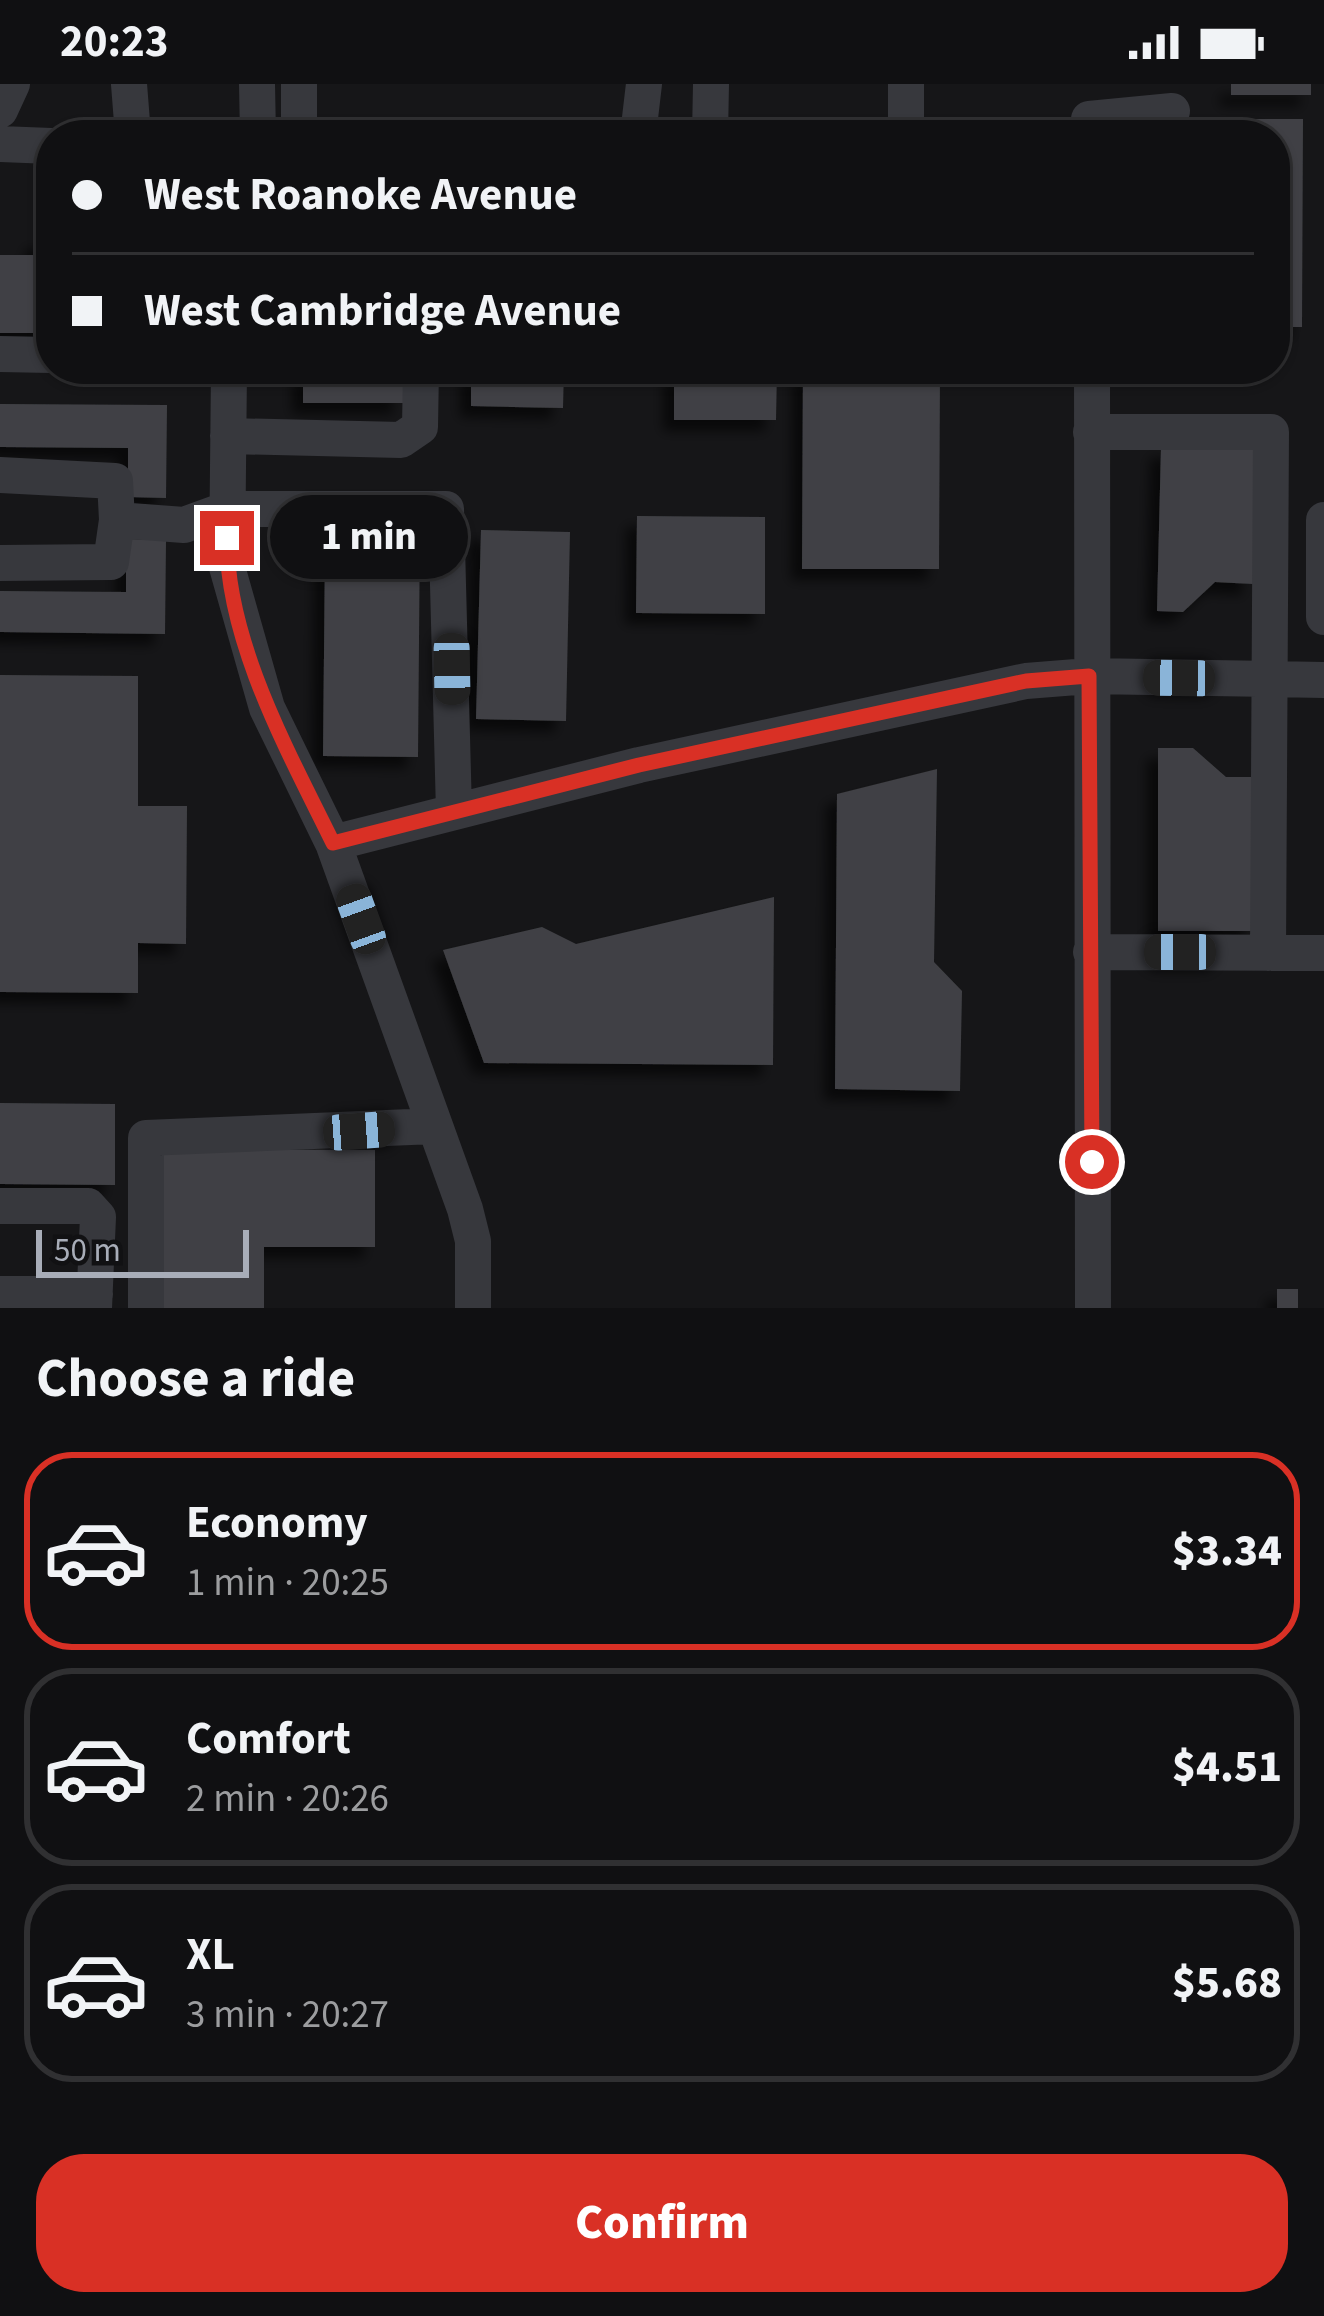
<!DOCTYPE html>
<html lang="en">
<head>
<meta charset="utf-8">
<style>
	:root { --surface:#101012; --page:#19191b; --text:#f1f3f6; --muted:#9c9d9f; --line:#303032; --accent:#d93025 }
	body { margin:0; font-family:"Source Sans 3",sans-serif; background:var(--page); color:var(--text); height:100vh; display:flex; flex-direction:column; font-size:45px; white-space:nowrap }
	* { box-sizing:border-box; margin:0 }
	p { font-size:39px; color:var(--muted) }
	.icon { flex:none; width:66px; height:66px; fill:none; stroke:currentColor; stroke-width:2; stroke-linecap:round; stroke-linejoin:round }
	.map { position:relative; height:1224px; overflow:hidden }
	.details { display:flex; flex-direction:column; background:var(--surface); flex:1 }
	.details>* { flex:none }
	.banner { position:absolute; left:36px; top:36px; width:1254px; height:264px; border-radius:48px; box-shadow:0 3px 9px #0004,0 0 0 3px var(--line); display:grid; align-content:center; height:264px; padding:0 36px; background:var(--surface) }
	.scale { position:absolute; left:36px; bottom:30px; width:213px; box-sizing:border-box; padding-left:12px; border:6px solid #a8adb8; border-top:0; font-size:33px; line-height:42px; white-space:nowrap; color:#a8adb8; -webkit-text-stroke:9px #111113; paint-order:stroke }
	.end { position:absolute; width:54px; height:54px; margin:-27px; border:15px solid #d93025; background:#fff; box-shadow:0 0 0 6px #fff }
	.from { border-radius:50% }
	.bubble { position:absolute; height:84px; border-radius:42px; background:var(--surface); box-shadow:0 3px 9px #0004,0 0 0 3px var(--line); font-size:39px; font-weight:800; line-height:84px; text-align:center }
	.car { position:absolute; width:36px; height:72px; margin:-36px -18px; border-radius:15px; box-shadow:0 0 9px 3px #0007; background:linear-gradient(#222 24%,#8ab4d8 0 40%,#222 0 76%,#8ab4d8 0 86%,#222 0) }
	.banner b { display:flex; align-items:center; gap:42px; height:114px; font-size:45px }
	.banner b+b { border-top:3px solid var(--line) }
	.banner i { width:30px; height:30px; background:var(--text) }
	ul { padding:0; list-style:none }
	li { display:flex; align-items:center; gap:36px; height:198px; margin:0 24px 18px; padding:0 12px; border:6px solid var(--line); border-radius:48px }
	li div { flex:1 }
	li b { display:block; font-size:45px }
	li em { font-style:normal; font-weight:800 }
	li.on { border-color:var(--accent) }
	li>.icon { width:108px; height:108px; stroke-width:1.5 }
	h2 { padding:0 36px; font-size:54px; line-height:144px }
	.cta { display:flex; gap:24px; margin-top:auto; padding:24px 36px }
	.cta a { flex:1; height:138px; border-radius:48px; background:var(--accent); color:#fff; font-size:48px; font-weight:800; line-height:138px; text-align:center }
	.status { display:flex; justify-content:space-between; align-items:center; height:84px; padding:0 60px; background:var(--surface); direction:ltr }
	.status svg { height:33px; fill:currentColor }
	.map>svg:first-child { display:block }
	.building { fill:#404145; filter:url(#shadow) }
	.lines { fill:none; stroke-linecap:round; stroke-linejoin:round }
	.minor { stroke:#37383d; stroke-width:36 }
	.route { stroke:#d93025; stroke-width:15 }
</style>
</head>
<body>
<div class="status"><b>20:23</b><svg viewBox="0 0 49 12"><path d="M0 12V9h3v3zM5 12V6h3v6zM10 12V3h3v9zM15 12V0h3v12zM26 1h20v11H26zM47 4h2v5h-2z"/></svg></div>
<div class="map">
<svg width="1324" height="1224" viewBox="0 0 1324 1224">
	<defs>
		<filter id="shadow"><feDropShadow dx="-11" dy="11" stdDeviation="6" flood-color="#0009"/></filter>
	</defs>
	<rect width="100%" height="100%" fill="#161618"/>
	<path class="building" d="M1231,0h80v11h-80z
		M1229,35h74l-1,208h-27v-192h-46z
		M36,154h15v95h-51v-78h36z
		M303,285h101v34h-101z
		M471,285h93l-1,39 -92,-2z
		M674,285h103l-1,51h-102z
		M803,285h137l-1,200h-137z
		M0,320l167,1 -1,93 -38,-1v-49l-128,-1z
		M1161,363l94,1 -2,136 -38,-2 -32,30 -26,-1z
		M637,432l128,1v97l-129,-1z
		M379,439h41l-2,234 -95,-1 2,-203 53,1z
		M481,446l89,2 -4,189 -90,-2z
		M126,455l40,1 -1,94 -165,-2v-41l126,1z
		M0,591l138,1v130h49l-1,138 -48,-1v50l-138,-1z
		M1158,664h35l33,29h29v154h-97z
		M937,685l-3,193 28,29 -2,100 -125,-2 2,-295z
		M774,813l-1,168 -289,-2 -41,-113 99,-23 34,17z
		M0,1019l115,1v81l-115,-1z
		M162,1065l213,1v97h-111v61h-103z
		M1277,1205h21v19h-21z"/>
	<g class="lines">
		<path class="minor" d="M129,0l4,51
			M257,0l1,51
			M299,0v51
			M0,26l12,-26
			M1089,35l83,-8
			M638,51l6,-51
			M710,51l1,-51
			M906,51v-51
			M0,60l51,2
			M0,270l51,1
			M229,285l-2,198 40,141 66,135 132,366 8,32v67
			M1092,285l1,939
			M1091,348h180l-3,521
			M228,352l173,4 19,-13 1,-58
			M0,391l115,6 2,39 -6,42 -111,1
			M117,436l67,5 44,-16h218l8,303
			M1324,436v97
			M333,759l306,-78 387,-84 63,-5 235,4
			M1091,868l233,1
			M0,1122h88l10,11 -4,91
			M0,1210h95
			M146,1224v-170l289,-12"/>
	</g>
	<g class="lines">
		<path class="route" d="M227,454c-1,103 62,215 106,305l306,-78 387,-84 63,-5 3,486"/>
	</g>
</svg>
<div class="scale">50 m</div>
<i class="end from" style="left:1092px;top:1078px"></i>
<i class="end" style="left:227px;top:454px"></i>
<div class="bubble" style="left:270px;top:411px;width:198px">1 min</div>
<i class="car" style="left:452px;top:585px;rotate:179deg"></i>
<i class="car" style="left:1179px;top:594px;rotate:271deg"></i>
<i class="car" style="left:361px;top:835px;rotate:340deg"></i>
<i class="car" style="left:1180px;top:868px;rotate:270deg"></i>
<i class="car" style="left:359px;top:1047px;rotate:86deg"></i>
<div class="banner">
<b><i class="from"></i>West Roanoke Avenue</b>
<b><i></i>West Cambridge Avenue</b>
</div>
</div>
<section class="details">
<h2>Choose a ride</h2>
<ul>
<li class="on"><svg class="icon" aria-label="car" viewBox="0 0 24 24"><path d="M5 17H2v-5l4-1 3-4h7l3 4 3 1v5h-3M9 17h6M6 11h13"/><circle cx="7" cy="17" r="2"/><circle cx="17" cy="17" r="2"/></svg><div><b>Economy</b><p>1 min · 20:25</p></div><em>$3.34</em></li>
<li><svg class="icon" aria-label="car" viewBox="0 0 24 24"><path d="M5 17H2v-5l4-1 3-4h7l3 4 3 1v5h-3M9 17h6M6 11h13"/><circle cx="7" cy="17" r="2"/><circle cx="17" cy="17" r="2"/></svg><div><b>Comfort</b><p>2 min · 20:26</p></div><em>$4.51</em></li>
<li><svg class="icon" aria-label="car" viewBox="0 0 24 24"><path d="M5 17H2v-5l4-1 3-4h7l3 4 3 1v5h-3M9 17h6M6 11h13"/><circle cx="7" cy="17" r="2"/><circle cx="17" cy="17" r="2"/></svg><div><b>XL</b><p>3 min · 20:27</p></div><em>$5.68</em></li>
</ul>
<div class="cta"><a>Confirm</a></div>
</section>
</body>
</html>
